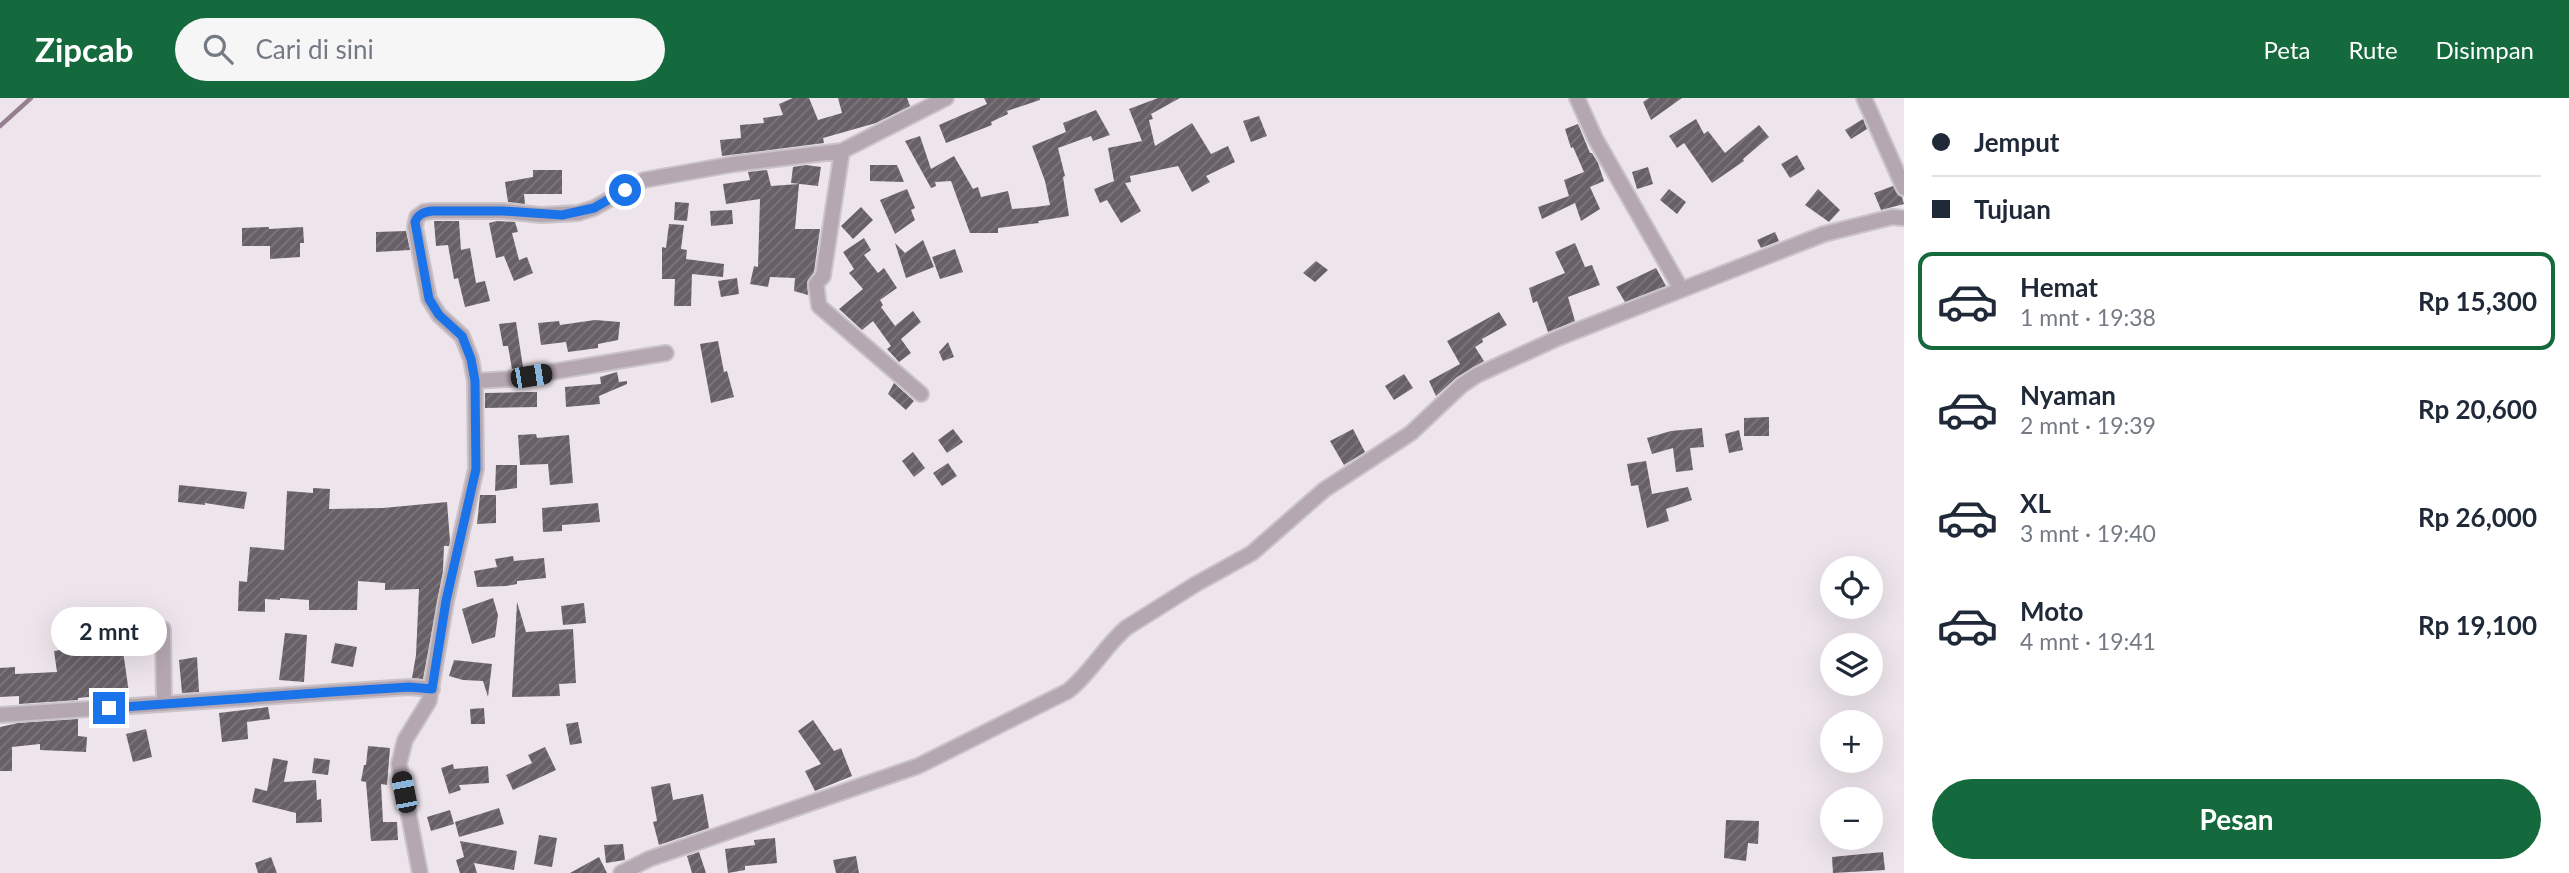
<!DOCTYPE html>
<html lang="id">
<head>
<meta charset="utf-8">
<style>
	:root { --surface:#fff; --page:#f6f6f7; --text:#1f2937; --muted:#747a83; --line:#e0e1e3; --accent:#146a3c }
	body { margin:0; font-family:Lato,sans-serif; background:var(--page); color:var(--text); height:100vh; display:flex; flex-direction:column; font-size:26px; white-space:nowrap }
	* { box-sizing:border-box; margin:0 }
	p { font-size:23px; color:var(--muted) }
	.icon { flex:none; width:38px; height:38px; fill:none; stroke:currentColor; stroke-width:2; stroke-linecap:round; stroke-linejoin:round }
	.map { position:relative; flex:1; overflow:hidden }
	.drawer { display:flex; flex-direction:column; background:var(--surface); width:665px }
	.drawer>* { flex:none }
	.hud { display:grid; align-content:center; height:154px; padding:0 28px; background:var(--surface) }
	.buttons { position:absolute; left:1820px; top:458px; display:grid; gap:14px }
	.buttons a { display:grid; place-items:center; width:63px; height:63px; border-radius:50%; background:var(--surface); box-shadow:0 7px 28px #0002; font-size:35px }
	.end { position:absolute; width:32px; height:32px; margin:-16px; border:9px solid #1a73e8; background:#fff; box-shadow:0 0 0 4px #fff }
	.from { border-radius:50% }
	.bubble { position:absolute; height:49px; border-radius:24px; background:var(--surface); box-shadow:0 7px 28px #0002; font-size:23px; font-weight:700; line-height:49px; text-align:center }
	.car { position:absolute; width:21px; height:42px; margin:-21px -10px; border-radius:9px; box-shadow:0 0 5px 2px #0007; background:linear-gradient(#222 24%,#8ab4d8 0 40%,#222 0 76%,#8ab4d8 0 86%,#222 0) }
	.hud b { display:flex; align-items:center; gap:24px; height:66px; font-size:26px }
	.hud b+b { border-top:2px solid var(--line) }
	.hud i { width:18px; height:18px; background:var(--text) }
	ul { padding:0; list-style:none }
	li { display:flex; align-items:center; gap:21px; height:98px; margin:0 14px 10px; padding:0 14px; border:4px solid transparent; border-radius:14px }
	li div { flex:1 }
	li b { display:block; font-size:26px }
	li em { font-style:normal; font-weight:700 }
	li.active { border-color:var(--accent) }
	li>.icon { width:63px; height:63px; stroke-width:1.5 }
	.cta { display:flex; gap:14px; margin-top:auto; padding:14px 28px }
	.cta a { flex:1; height:80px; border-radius:42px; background:var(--accent); color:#fff; font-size:28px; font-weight:700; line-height:80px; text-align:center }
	header { display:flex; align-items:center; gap:42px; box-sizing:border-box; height:98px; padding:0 35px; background:var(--accent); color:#fff }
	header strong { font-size:33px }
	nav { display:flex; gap:38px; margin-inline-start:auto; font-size:24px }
	.search { width:490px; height:63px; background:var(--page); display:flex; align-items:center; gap:18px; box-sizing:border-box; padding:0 24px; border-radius:38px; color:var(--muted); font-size:26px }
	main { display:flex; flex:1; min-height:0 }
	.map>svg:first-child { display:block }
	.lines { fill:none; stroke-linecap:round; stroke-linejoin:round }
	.stream { stroke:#957f90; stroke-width:4.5 }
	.building { fill:url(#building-hatch) }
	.minor-casing { stroke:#cac3c8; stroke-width:18 }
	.minor { stroke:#b5a7b1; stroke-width:14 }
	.route { stroke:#1a73e8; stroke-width:9 }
</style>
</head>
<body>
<header>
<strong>Zipcab</strong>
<div class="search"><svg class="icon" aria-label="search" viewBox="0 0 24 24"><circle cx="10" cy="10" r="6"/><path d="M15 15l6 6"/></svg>Cari di sini</div>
<nav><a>Peta</a><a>Rute</a><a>Disimpan</a></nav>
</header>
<main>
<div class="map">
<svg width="1904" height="775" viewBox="0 0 1904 775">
	<defs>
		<pattern id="building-hatch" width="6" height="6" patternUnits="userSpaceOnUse" patternTransform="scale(1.75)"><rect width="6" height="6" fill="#676066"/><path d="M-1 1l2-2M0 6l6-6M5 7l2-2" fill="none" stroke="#7d787c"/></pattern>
	</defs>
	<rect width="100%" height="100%" fill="#ede5eb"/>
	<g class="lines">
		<path class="stream" d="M0,28l31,-28"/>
	</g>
	<path class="building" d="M793,0h16l9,22 24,-7 -4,-15h69l3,8 -34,17 -53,15 1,5 -102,13 -2,-16 21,-2 -1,-13 24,-2 -1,-5 20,-3 -4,-11z
		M984,0h56v2l-33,11 1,3 -17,8 1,3 -46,18 -7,-18 48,-21z
		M1158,0h22l-29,16 2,5 -4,1 6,26 37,-23 19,31 17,-8 7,16 -29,14 4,6 -18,10 -14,-26 -48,10 1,6 -6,1 16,28 -20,12 -14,-23 -7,3 -6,-14 20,-8 -6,-33 34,-7 -13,-32z
		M1649,0h33l-31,22 -8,-18z
		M1096,12l14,25 -17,6 -2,-5 -33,12 7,28 -2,1 6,39 -31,5 1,2 -41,5v5h-28l-19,-52 -16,1 1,4 -5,2 -26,-47 15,-5 11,33 23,-13 19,33 5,-2 3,10 27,-6 4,18 24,-2 14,-2 -5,-24 -13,-35 34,-14 -3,-9z
		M1259,18l8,20 -16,6 -8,-21z
		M1696,21l8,15 4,-3 17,22 34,-28 10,12 -26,22 1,2 -32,22 -28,-40 -7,5 -8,-12z
		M1863,21l4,10 -16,10 -6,-9z
		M1578,26l12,29h2l6,10 6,18 -14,6 10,22 -19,12 -6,-18 -33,16 -4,-12 31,-11 -5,-16 20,-8 -11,-25 -2,1 -6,-19z
		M1797,57l8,14 -15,9 -9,-14z
		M806,67l15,2 -3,19 -27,-3 2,-16z
		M870,67h27l7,17 -34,-1z
		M1648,69l5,17 -16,5 -5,-17z
		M533,72h29v24h-38l1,10 -17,-2 -3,-20 28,-5z
		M767,72l4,16 28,-2 -4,45h25l-6,43 -7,10 1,13 -14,-4 1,-13 -25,-1 -2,10 -18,-3 4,-18 4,1 2,-68 -34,5 -3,-20 27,-4 -2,-8z
		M1893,88l5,9 4,2 2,7 -23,6 -7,-17z
		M907,91l8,19 -4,2 4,10 -20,14 -15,-34z
		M1669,91l17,13 -9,12 -17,-14z
		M1818,91l22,21 -11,12 -24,-17z
		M675,104l14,1 -2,18 -13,-1z
		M861,109l12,13 -20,19 -12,-13z
		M732,112l1,14 -22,2 -1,-15z
		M434,123h25l2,29 9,-2 6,35 9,-2 5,20 -25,6 -7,-29 -4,1 -6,-34 -12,1z
		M497,123l18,1 3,10 -6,1 7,27 8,-3 6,16 -19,8 -10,-25 -8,2 -7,-35z
		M669,126l15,1 -3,24 6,1 -1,9 38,5 -1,13 -31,-3 -1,32h-17l1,-27h-13v-32l4,1z
		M269,129v2l34,-2 1,16h-4v14l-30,2v-13h-28v-18z
		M406,133l4,19 -34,2v-20z
		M1775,134l4,9 -18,7 -4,-8z
		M864,140l7,12 -7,5 14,18 6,-5 13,20 -17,12 3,5 -2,2 14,19 18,-15 8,11 -20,17 10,14 -12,9 -12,-13 4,-3 -18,-25 -11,9 -23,-21 24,-20 -14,-16 5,-4 -11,-17z
		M923,142l11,27 -28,11 -11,-35 10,10z
		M1575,145l10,24 7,-2 8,20 -32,12 7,24 -27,11 -11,-31 -4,2 -4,-15 36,-15 -10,-21z
		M955,151l8,23 -23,7 -8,-22z
		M1316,163l12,9 -13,12 -12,-9z
		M1656,170l10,18 -41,16 -9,-15z
		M737,180l2,16 -18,3 -3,-16z
		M1499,214l8,13 -25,14 1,3 -8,5 9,14 -27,16 -21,19 -7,-15 31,-17 -13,-23z
		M595,222l25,2 -2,18 -20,4v4l-30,4 -2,-10 -25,3 -3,-22 21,-2 1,4z
		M516,224l7,45 -11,2 -4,-23h-5l-4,-22z
		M718,243l6,31 3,-1 7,26 -23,6 -11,-59z
		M948,244l6,15 -11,4 -4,-9z
		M617,274l2,10 8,-1v3l-28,12 1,8 -34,3 -1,-20 36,-3 -1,-7z
		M1404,276l9,14 -19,12 -9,-14z
		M894,285l20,18 -8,9 -18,-16z
		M527,294h10v15l-52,1v-15z
		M1769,319v19h-25v-18z
		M1702,330l2,19 -14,1 3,22 -17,2 -3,-24 -21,6 -5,-16 24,-7z
		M953,331l10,13 -16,11 -9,-13z
		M1353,331l12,23 -21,13 -14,-24z
		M1739,332l4,20 -14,3 -4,-19z
		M536,336l1,4 32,-3 4,48 -23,2 -2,-21 -28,1 -2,-30z
		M913,354l12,16 -11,9 -12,-16z
		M1646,363l6,33 36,-7 4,13 -26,9 3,12 -22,7 -9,-43 -7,1 -4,-22z
		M948,365l9,13 -15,10 -9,-13z
		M496,367h21v23l-22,3z
		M179,387l68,7 -3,17 -39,-6v2l-27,-3z
		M313,390l17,1 -1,20 54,-1 64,-6 3,39 -1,5h-5l-1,25 -20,108 -11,-1 4,-23 3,-66 -34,1v-7l-27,-2 -1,29h-48v-10l-29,-2v2l-15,-1v13l-27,-1 1,-30 8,1 3,-35 34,3 3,-59 26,2z
		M480,397h16v28l-19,1z
		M598,405l2,19 -38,3v6l-19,1 -1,-24z
		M513,458l1,5 30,-3 2,20 -29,3v3l-11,2 -29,1 -3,-16 23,-4 -2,-8z
		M493,500l5,17 -3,22 -23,7 -10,-35z
		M517,504l9,30 47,-3 3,54 -17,1 1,12 -48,1z
		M584,505l2,20 -23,2 -2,-19z
		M109,525l3,16 9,-2 8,56 -51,5v2l-59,4v-8l-19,1v-29l15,-1v7l42,-2 -3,-21 18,-3 -2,-21z
		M285,535l22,2 -3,47 -25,-2z
		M335,545l22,4 -4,20 -22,-4z
		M197,559l2,35 -17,1 -3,-33z
		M454,562l38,4 -4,33 -5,-16 -20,-1 -14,-4z
		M268,609l2,12 -23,3 1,17 -26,3 -3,-29z
		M484,610l1,16h-14l-1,-15z
		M78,621v17l9,1 -1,15 -46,-2v-6l-28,3v24h-12v-44l18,-4z
		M813,622l21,31 7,-3 11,28 -37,15 -10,-20 16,-7 -23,-33z
		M578,624l4,21 -12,2 -4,-21z
		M146,631l6,28 -19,5 -7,-28z
		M368,648l22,2 -3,37 -6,-1 2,38h14l1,18 -27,1 -5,-59 -5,-1 3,-16h2z
		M545,649l11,23 -43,20 -7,-15 26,-12 -4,-8z
		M273,660l15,3 -4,21 32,-2 1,20 4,-1 1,23 -26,1v-10l-44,-11 3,-14 12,3z
		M314,660l16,2 -2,15 -16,-2z
		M453,666l1,5 34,-3 1,17 -30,2 2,5 -12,4 -8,-26z
		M670,685l3,17 30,-6 6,34 -50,17 -6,-23 4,-1 -6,-34z
		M499,710l5,16 -45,13 -4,-15z
		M450,712l4,14 -23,7 -4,-14z
		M1726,722l33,1 -1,23 -10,-1 -2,18 -22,-3z
		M539,737l18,3 -5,29 -18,-3z
		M775,740l2,25 -32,3v4l-17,3 -3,-24 30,-4 -1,-5z
		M460,743l57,10 -3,19 -40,-7 3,10h-17l-4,-13 8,-3z
		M623,746l2,16 -19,3 -2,-18z
		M699,754l7,21h-14l-5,-17z
		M1883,754l2,18 -52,3 -1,-16z
		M856,758l3,17h-23l-3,-13z
		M271,759l6,16h-19l-3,-10z
		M599,759l8,16h-37z"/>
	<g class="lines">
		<g class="minor-casing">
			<path id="minor" d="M1577,0l18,40 86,151
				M1864,0l40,90
				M842,53l-19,125 -7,8 3,22 102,88
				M475,283l34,-2 157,-26
				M163,531l1,75
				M0,617l306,-21 103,-7 23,2
				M420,775l-21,-109 6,-24 24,-39 17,-100 30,-132 -1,-88 -4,-22 -9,-23 -23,-21 -10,-16 -14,-72 2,-10 7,-5 8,-1h71l38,4 37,-2 16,-5 50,-28 90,-16 108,-13 104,-53
				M621,775l28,-14 269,-93 150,-75c23,-18 36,-44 58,-63l70,-44 56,-31 72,-63 87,-57 51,-48 15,-10 81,-37 266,-104 68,-17 12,1"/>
		</g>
		<use href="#minor" class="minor"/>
	</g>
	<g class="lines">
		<path class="route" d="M109,610l222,-16 78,-5 23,2 14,-88 30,-132 -1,-88 -4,-22 -9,-23 -23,-21 -10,-16 -14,-77c3,-8 9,-10 17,-11h71l59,4 32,-7 31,-18"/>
	</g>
</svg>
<div class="buttons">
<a><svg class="icon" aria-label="locate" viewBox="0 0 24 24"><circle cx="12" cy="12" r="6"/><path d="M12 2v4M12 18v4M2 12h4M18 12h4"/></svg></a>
<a><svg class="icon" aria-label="layers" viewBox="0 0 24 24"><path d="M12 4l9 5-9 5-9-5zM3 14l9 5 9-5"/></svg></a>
<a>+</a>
<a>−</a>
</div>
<i class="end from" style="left:625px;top:92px"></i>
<i class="end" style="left:109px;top:610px"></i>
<div class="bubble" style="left:51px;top:509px;width:116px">2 mnt</div>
<i class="car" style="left:531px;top:278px;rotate:81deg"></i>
<i class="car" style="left:404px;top:694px;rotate:349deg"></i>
</div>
<section class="drawer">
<div class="hud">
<b><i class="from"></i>Jemput</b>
<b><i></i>Tujuan</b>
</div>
<ul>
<li class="active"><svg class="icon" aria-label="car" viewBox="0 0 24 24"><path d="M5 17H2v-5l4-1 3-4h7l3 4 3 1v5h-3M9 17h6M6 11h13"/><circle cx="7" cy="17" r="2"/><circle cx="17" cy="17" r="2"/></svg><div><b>Hemat</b><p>1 mnt · 19:38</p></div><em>Rp 15,300</em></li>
<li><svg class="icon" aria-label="car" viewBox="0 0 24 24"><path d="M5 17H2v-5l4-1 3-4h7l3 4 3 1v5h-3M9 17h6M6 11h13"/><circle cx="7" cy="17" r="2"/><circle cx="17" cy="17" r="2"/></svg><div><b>Nyaman</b><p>2 mnt · 19:39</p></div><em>Rp 20,600</em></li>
<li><svg class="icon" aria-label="car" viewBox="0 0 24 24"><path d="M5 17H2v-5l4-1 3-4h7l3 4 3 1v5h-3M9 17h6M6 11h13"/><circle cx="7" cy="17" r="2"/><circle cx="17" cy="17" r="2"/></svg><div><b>XL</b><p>3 mnt · 19:40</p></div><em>Rp 26,000</em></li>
<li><svg class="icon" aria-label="car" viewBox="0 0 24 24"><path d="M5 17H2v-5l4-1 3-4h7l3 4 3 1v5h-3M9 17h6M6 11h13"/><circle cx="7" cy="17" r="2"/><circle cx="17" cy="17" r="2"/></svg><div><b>Moto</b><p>4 mnt · 19:41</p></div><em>Rp 19,100</em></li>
</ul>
<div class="cta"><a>Pesan</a></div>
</section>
</main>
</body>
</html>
